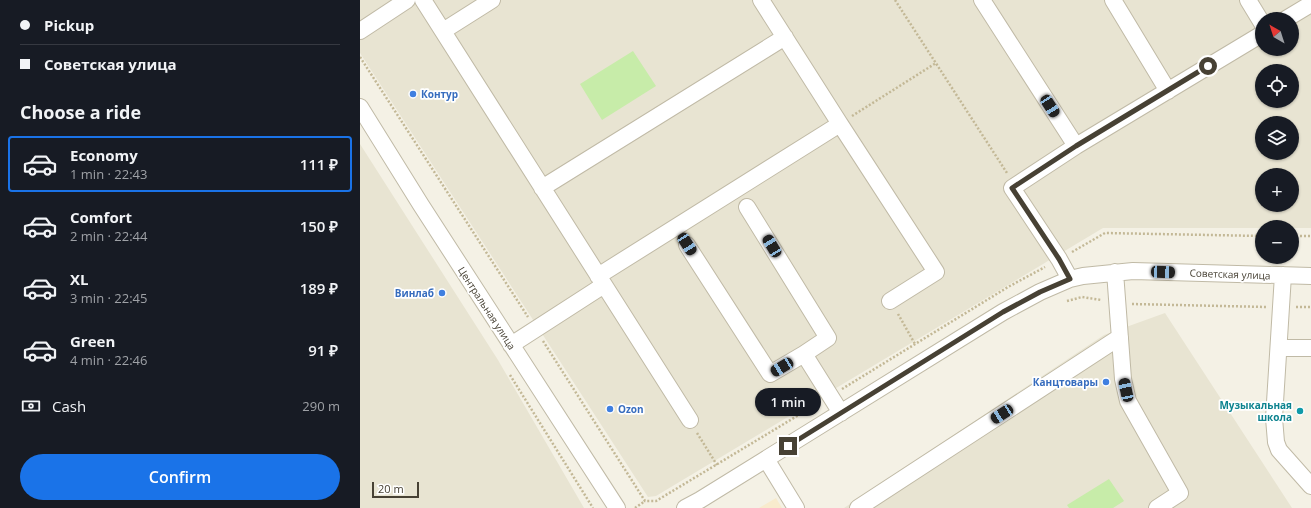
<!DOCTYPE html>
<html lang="en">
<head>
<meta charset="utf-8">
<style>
	:root { --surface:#171b24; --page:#242831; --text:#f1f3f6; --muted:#9ea1a6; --line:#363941; --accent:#1a73e8 }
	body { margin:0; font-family:"Open Sans",sans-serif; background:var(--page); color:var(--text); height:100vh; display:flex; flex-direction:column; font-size:15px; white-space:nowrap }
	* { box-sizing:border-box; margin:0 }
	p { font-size:13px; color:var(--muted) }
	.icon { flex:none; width:22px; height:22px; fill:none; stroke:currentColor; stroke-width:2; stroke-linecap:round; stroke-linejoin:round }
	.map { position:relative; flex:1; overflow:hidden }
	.sheet { display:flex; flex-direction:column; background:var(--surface); width:360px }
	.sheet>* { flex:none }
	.hud { display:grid; align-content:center; height:88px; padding:0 20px; background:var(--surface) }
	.needle { width:26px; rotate:321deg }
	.tools { position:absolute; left:895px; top:12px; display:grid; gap:8px }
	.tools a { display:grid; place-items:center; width:44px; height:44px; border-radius:50%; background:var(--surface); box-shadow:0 1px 3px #0004; font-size:20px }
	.scale { position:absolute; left:12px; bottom:10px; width:47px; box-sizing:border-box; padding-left:4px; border:2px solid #474134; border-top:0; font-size:11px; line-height:14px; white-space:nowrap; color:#474134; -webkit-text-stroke:3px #fff; paint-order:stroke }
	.end { position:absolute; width:18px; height:18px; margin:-9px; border:5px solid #474134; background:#fff; box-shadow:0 0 0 2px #fff }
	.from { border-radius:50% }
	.bubble { position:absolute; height:28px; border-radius:14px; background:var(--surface); box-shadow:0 1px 3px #0004; font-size:13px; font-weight:600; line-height:28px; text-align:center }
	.car { position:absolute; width:12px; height:24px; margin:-12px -6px; border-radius:5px; box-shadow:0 0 3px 1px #0007; background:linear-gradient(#222 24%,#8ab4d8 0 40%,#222 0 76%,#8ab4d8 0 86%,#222 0) }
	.hud b { display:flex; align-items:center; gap:14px; height:38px; font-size:15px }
	.hud b+b { border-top:1px solid var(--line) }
	.hud i { width:10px; height:10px; background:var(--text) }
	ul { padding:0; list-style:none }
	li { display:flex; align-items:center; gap:12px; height:56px; margin:0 8px 6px; padding:0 12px; border:2px solid transparent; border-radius:4px }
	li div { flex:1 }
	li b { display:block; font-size:15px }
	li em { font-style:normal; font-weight:600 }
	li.active { border-color:var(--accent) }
	li>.icon { width:36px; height:36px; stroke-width:1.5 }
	h2 { padding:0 20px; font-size:18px; line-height:48px }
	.pay { display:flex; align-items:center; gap:10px; height:44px; padding:0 20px; font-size:15px }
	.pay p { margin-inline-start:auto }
	.primary-button { display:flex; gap:8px; margin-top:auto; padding:8px 20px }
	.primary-button a { flex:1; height:46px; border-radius:24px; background:var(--accent); color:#fff; font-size:16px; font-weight:600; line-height:46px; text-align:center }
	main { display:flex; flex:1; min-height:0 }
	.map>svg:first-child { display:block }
	.residential { fill:#e8e4d2; fill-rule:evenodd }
	.commercial { fill:#f8ebcd }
	.green { fill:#c7eca9 }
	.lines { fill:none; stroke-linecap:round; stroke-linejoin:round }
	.minor-casing { stroke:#c0baa6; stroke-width:18 }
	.path { stroke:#c3b896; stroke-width:2.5; stroke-dasharray:2 2; stroke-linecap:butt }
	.minor { stroke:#fff; stroke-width:16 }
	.route { stroke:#474134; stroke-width:5 }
	.shop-dot { fill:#3f7fe0; stroke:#fff; stroke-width:1.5 }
	.culture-dot { fill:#0f9aa8; stroke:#fff; stroke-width:1.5 }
	.labels { text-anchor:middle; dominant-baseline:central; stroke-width:3.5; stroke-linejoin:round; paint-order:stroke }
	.shop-label { font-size:10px; font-weight:bold; fill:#366cbe; stroke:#fff; text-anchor:start }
	.street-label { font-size:10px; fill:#474134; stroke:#fff }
	.culture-label { font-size:10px; font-weight:bold; fill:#0d838f; stroke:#fff; text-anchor:end }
</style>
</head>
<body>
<main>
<section class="sheet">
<div class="hud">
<b><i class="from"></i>Pickup</b>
<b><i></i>Советская улица</b>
</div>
<h2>Choose a ride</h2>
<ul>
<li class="active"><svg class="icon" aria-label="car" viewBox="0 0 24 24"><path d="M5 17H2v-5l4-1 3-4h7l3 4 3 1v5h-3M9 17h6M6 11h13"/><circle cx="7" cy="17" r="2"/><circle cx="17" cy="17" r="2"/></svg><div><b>Economy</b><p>1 min · 22:43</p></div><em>111 ₽</em></li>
<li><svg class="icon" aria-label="car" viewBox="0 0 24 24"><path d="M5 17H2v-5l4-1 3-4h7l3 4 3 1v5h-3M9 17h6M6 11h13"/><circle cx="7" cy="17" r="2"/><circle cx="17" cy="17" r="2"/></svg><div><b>Comfort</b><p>2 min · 22:44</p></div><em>150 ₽</em></li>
<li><svg class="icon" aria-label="car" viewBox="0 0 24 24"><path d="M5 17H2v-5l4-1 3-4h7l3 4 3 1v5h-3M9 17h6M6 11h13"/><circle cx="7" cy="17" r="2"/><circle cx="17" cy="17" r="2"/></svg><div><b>XL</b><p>3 min · 22:45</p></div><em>189 ₽</em></li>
<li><svg class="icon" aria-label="car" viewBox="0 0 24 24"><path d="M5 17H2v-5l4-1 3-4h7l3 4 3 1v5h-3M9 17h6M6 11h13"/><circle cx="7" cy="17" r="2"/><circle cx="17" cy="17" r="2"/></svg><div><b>Green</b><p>4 min · 22:46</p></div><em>91 ₽</em></li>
</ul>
<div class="pay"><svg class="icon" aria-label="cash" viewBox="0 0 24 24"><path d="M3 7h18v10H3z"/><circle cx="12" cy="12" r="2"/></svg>Cash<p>290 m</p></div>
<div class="primary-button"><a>Confirm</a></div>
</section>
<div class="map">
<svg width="951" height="508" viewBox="0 0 951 508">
	<rect width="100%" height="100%" fill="#f4f1e5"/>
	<path class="residential" d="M0,0h951v228h-19v-1h-30v1h-159l-447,268 -8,1 -288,-444zM902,19h30v30h-30zM902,71h30v30h-30zM902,123h30v30h-30zM902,175h30v30h-30z
		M0,144l138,216 86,148h-224z
		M805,313l127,195h-448l260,-173z"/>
	<path class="commercial" d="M416,498l6,10h-23z"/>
	<path class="green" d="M273,51l23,35 -54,34 -22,-36z
		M749,479l15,22 -11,7h-44l-2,-3z"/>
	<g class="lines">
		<g class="minor-casing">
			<path id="minor" d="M63,0l267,420
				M622,0l94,146
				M753,0l55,91
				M888,0l14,23
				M926,19l25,-15
				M0,31l47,-31
				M83,31l49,-31
				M0,107l61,98 196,303
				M480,124l96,148 -46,29
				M182,188l243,-151
				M387,207l81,131 -24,16 37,59
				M327,245l83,129 34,-20
				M755,272l8,107 5,22 52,92 -23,15
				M923,275l-9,143 2,24 3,8 32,36
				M238,276l242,-152 -79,-124
				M710,279l-11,-20 -47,-71 64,-42 186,-112
				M151,345l93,-60
				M919,348h32
				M406,459l30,49
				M325,508l15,-8 303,-188 37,-20 30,-13 13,-3 50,-5 178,5
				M498,508l262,-171"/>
		</g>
		<path class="path" d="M535,0l112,173
			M0,57l168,260
			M492,116l84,-53
			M932,236h19
			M712,252l33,-19 157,3
			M707,301l15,-4 19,3
			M772,304l135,3
			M936,307h15
			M538,314l17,30
			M183,341l102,160h11l161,-97
			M150,375l83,133
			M482,389l166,-102 37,-20
			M337,433l20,32
			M275,508l10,-7"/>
		<use href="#minor" class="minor"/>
	</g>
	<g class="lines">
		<path class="route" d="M428,446l215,-134 37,-20 30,-13 -11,-20 -47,-71 64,-42 132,-80"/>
	</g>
	<g class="shop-dot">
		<circle cx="53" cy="94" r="4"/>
		<circle cx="82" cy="293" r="4"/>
		<circle cx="746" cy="382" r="4"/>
		<circle cx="250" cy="409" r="4"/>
	</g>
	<circle class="culture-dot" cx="940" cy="411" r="4"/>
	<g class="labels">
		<g class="shop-label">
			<text x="61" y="94">Контур</text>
			<text x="74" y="293" text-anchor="end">Винлаб</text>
			<text x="738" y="382" text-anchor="end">Канцтовары</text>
			<text x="258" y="409">Ozon</text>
		</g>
		<g class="street-label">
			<text transform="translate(870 274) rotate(2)">Советская улица</text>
			<text transform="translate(127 308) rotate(57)">Центральная улица</text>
		</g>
		<g class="culture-label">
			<text x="932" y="405">Музыкальная<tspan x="932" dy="12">школа</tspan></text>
		</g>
	</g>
</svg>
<div class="tools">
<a><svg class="needle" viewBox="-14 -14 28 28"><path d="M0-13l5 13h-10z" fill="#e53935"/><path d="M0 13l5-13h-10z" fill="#9ea1a6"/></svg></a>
<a><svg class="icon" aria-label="locate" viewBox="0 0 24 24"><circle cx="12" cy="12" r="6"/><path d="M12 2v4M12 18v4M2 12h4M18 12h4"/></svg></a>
<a><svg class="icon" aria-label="layers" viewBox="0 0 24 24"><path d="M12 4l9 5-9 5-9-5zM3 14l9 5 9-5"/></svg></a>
<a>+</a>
<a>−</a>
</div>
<div class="scale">20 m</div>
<i class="end from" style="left:848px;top:66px"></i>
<i class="end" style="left:428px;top:446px"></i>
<div class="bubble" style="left:395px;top:388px;width:66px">1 min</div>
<i class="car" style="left:690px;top:106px;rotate:147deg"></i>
<i class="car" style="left:327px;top:244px;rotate:147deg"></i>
<i class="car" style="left:412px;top:246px;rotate:329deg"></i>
<i class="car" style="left:803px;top:272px;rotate:92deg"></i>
<i class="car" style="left:422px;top:367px;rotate:239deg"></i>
<i class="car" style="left:766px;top:390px;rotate:348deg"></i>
<i class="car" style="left:642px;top:414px;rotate:237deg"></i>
</div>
</main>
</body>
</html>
